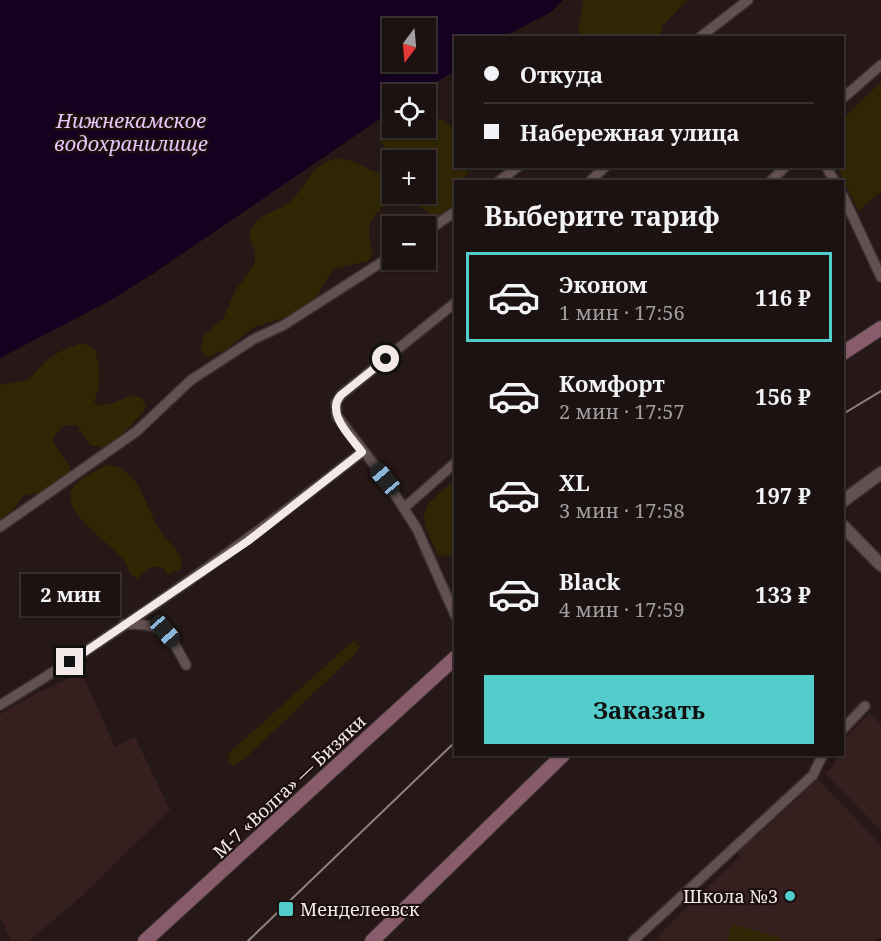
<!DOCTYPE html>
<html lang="ru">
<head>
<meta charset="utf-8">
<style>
	:root { --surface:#1c1211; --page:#251b1a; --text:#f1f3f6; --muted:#a09e9f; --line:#3a3231; --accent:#53cdcb }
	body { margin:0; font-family:"Noto Serif",serif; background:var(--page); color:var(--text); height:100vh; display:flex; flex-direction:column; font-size:22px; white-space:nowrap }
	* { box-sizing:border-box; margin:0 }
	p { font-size:20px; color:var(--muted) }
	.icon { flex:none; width:33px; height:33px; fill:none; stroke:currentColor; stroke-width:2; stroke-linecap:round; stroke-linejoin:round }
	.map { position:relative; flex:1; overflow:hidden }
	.side { position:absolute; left:454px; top:180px; width:390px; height:576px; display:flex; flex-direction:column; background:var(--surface); border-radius:0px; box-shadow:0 2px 4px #0004,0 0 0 2px var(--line) }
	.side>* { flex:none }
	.top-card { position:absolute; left:454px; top:36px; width:390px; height:132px; border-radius:0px; box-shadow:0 2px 4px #0004,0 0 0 2px var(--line); display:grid; align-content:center; height:132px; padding:0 30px; background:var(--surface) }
	.needle { width:39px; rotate:196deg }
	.buttons { position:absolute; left:382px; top:18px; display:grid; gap:12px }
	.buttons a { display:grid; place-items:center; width:54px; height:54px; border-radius:0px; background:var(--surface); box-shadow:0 2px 4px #0004,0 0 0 2px var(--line); font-size:30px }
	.end { position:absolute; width:27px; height:27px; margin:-14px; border:8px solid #f3e9e8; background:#111; box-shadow:0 0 0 3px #111 }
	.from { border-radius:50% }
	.bubble { position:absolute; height:42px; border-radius:0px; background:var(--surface); box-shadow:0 2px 4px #0004,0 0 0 2px var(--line); font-size:20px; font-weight:700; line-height:42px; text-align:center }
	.car { position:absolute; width:18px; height:36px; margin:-18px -9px; border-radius:8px; box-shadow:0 0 4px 2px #0007; background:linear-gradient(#222 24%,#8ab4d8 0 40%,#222 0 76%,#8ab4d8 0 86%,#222 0) }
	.top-card b { display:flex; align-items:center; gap:21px; height:57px; font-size:22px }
	.top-card b+b { border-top:2px solid var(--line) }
	.top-card i { width:15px; height:15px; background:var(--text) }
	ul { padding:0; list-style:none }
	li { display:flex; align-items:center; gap:18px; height:90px; margin:0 12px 9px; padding:0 18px; border:3px solid transparent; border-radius:0px }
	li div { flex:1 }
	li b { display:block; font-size:22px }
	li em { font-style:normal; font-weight:700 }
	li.active { border-color:var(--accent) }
	li>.icon { width:54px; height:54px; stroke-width:1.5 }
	h2 { padding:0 30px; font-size:27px; line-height:72px }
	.cta { display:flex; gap:12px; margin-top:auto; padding:12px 30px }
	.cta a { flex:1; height:69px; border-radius:0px; background:var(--accent); color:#111; font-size:24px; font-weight:700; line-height:69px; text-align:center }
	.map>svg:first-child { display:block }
	.built { fill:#35201f }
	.green { fill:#302603 }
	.water { fill:#15001f; fill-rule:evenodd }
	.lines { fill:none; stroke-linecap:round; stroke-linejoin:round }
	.minor-casing { stroke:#3c3232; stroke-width:12 }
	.tertiary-casing { stroke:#3c3232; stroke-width:15 }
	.secondary-casing { stroke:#3c3232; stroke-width:16 }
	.minor { stroke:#625150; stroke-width:9 }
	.tertiary { stroke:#625150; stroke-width:12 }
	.secondary { stroke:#885c6c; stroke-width:14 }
	.rail { stroke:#8f8382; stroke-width:2 }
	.route { stroke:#f3e9e8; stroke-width:8 }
	.poi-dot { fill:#53cdcb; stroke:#1c0f0e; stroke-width:2 }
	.labels { text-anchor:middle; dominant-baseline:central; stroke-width:4.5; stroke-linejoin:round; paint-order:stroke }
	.street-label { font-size:18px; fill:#f3e9e8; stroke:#1c0f0e }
	.poi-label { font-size:18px; fill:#f3e9e8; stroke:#1c0f0e; text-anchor:end }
	.water-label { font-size:20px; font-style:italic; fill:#e7c5f8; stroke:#1c0f0e }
</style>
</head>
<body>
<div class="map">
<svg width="881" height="941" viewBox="0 0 881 941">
	<rect width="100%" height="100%" fill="#261817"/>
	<path class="built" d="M82,673l33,74 20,-10 35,73 -96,93 -45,38h-18l-11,-24v-203l35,-20z
		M870,713l11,11v107l-56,-58 10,-9v-6l-5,-3 13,-1v-14z
		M818,779l63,66v92l-7,4h-212l-5,-4 83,-81 -3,-4 17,-17 2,2z"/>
	<path class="green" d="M583,0h104l-25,26 -1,11h-83z
		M881,82v109l-22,20 -22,-44 6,-1v-47z
		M426,116l15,3 15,12v35l13,1 -5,14 -8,1v33l-12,7 -38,-23 -14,-1c-22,21 -28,24 -19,55l-5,8 -35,8 -15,26 -27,21 -37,11 -28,23 -19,7 -6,-7 3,-15 19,-16 12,-28 20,-28v-11l-6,-18c11,-25 27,-19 43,-34 14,-14 24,-42 48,-41 21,0 32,19 53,14v21h33v-34h-14l1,-3 -8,-5 -19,-4 -6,-8 1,-5 13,-7h32z
		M83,343l12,6c5,21 7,32 -1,52l3,4 14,-1 22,-9 9,3 4,9 -15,19 -27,22 -14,-3 -13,-20 -14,1 -10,11c1,14 13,19 17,32l-2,5 -25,18 -19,3 -15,20 -9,6v-136l28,-5 18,-19 15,-10z
		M108,465c31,2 38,43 51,64 9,15 25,22 22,40l-14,6 -2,-5c-12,-8 -19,0 -27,9 -9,-4 -9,-11 -14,-18 -12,-18 -59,-44 -53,-69 4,-14 26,-21 37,-27z
		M456,479v74l-9,3 -9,-2c-23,-45 -18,-43 18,-75z
		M354,640l6,7 -6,8 -112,106 -9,4 -4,-2 -1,-9z
		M732,924l49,14 -1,3h-53z"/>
	<path class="water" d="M0,0h563l-12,12 -48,25 -47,1v32l-3,2 -36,22h-24v16l-239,163 -43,27 -111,58zM393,28h33v34h-33z"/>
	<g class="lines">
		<g class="minor-casing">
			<path id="minor" d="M699,38l49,-38
				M843,98l38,-33
				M826,166l9,16
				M498,182l21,-16
				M589,182l17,-16
				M770,182l16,-16
				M843,196l38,81
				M426,232l30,-21
				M456,302l-115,93 -5,8 1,13 48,63 32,50 39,88
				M404,508l52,-46
				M0,527l137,-96 54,-51 63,-41 30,-14 109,-70
				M124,624c40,0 44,7 62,41
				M0,705c126,-76 246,-163 362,-253
				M843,729l22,-23
				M633,941l180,-166 10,-21"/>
		</g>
		<g class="tertiary-casing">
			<path id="tertiary" d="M843,501l38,-28
				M843,526l38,39"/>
		</g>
		<g class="secondary-casing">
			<path id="secondary" d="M843,353l38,-25
				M145,941l311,-284
				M372,941l192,-187"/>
		</g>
		<use href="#minor" class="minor"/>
		<use href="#tertiary" class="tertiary"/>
		<use href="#secondary" class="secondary"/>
		<path class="rail" d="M843,414l38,-23
			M248,941l208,-200"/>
	</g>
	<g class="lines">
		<path class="route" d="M70,662l178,-121 114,-89c-11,-15 -37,-39 -21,-57l45,-36"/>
	</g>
	<g class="poi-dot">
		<circle cx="790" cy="896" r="6"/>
		<rect x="278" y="901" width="16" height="16" rx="3"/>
	</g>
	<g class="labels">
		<g class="street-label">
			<text transform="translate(289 786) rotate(-43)">М-7 «Волга» — Бизяки</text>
		</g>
		<g class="poi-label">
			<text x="778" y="896">Школа №3</text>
			<text x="300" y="909" text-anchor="start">Менделеевск</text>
		</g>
		<g class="water-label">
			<text x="131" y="120">Нижнекамское<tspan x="131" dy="23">водохранилище</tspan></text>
		</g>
	</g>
</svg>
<div class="buttons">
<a><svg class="needle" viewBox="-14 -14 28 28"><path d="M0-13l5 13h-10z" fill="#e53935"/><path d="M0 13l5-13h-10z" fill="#a09e9f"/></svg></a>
<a><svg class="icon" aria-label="locate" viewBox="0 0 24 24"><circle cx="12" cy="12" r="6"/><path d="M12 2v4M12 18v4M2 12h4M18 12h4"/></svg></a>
<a>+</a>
<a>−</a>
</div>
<i class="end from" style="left:386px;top:359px"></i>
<i class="end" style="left:70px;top:662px"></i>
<div class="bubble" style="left:21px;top:574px;width:99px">2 мин</div>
<i class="car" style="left:385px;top:479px;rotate:320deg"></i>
<i class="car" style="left:165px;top:631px;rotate:139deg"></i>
<div class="top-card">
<b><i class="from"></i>Откуда</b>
<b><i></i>Набережная улица</b>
</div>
<section class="side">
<h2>Выберите тариф</h2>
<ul>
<li class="active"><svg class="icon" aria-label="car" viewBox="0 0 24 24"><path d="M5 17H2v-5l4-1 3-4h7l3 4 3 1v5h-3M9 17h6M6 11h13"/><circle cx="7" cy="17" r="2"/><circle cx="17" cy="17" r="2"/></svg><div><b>Эконом</b><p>1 мин · 17:56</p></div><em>116 ₽</em></li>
<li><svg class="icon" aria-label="car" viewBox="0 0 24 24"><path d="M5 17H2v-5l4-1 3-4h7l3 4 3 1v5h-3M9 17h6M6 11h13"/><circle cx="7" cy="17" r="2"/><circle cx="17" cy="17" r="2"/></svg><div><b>Комфорт</b><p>2 мин · 17:57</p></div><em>156 ₽</em></li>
<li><svg class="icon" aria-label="car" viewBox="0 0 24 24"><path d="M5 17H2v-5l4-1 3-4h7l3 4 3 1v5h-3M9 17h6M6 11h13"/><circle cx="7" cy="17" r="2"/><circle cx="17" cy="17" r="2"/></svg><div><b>XL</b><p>3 мин · 17:58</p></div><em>197 ₽</em></li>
<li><svg class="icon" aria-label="car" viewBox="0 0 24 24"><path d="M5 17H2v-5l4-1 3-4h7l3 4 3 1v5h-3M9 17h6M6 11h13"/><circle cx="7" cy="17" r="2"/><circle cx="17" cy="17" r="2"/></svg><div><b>Black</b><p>4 мин · 17:59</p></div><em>133 ₽</em></li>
</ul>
<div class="cta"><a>Заказать</a></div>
</section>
</div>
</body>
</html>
